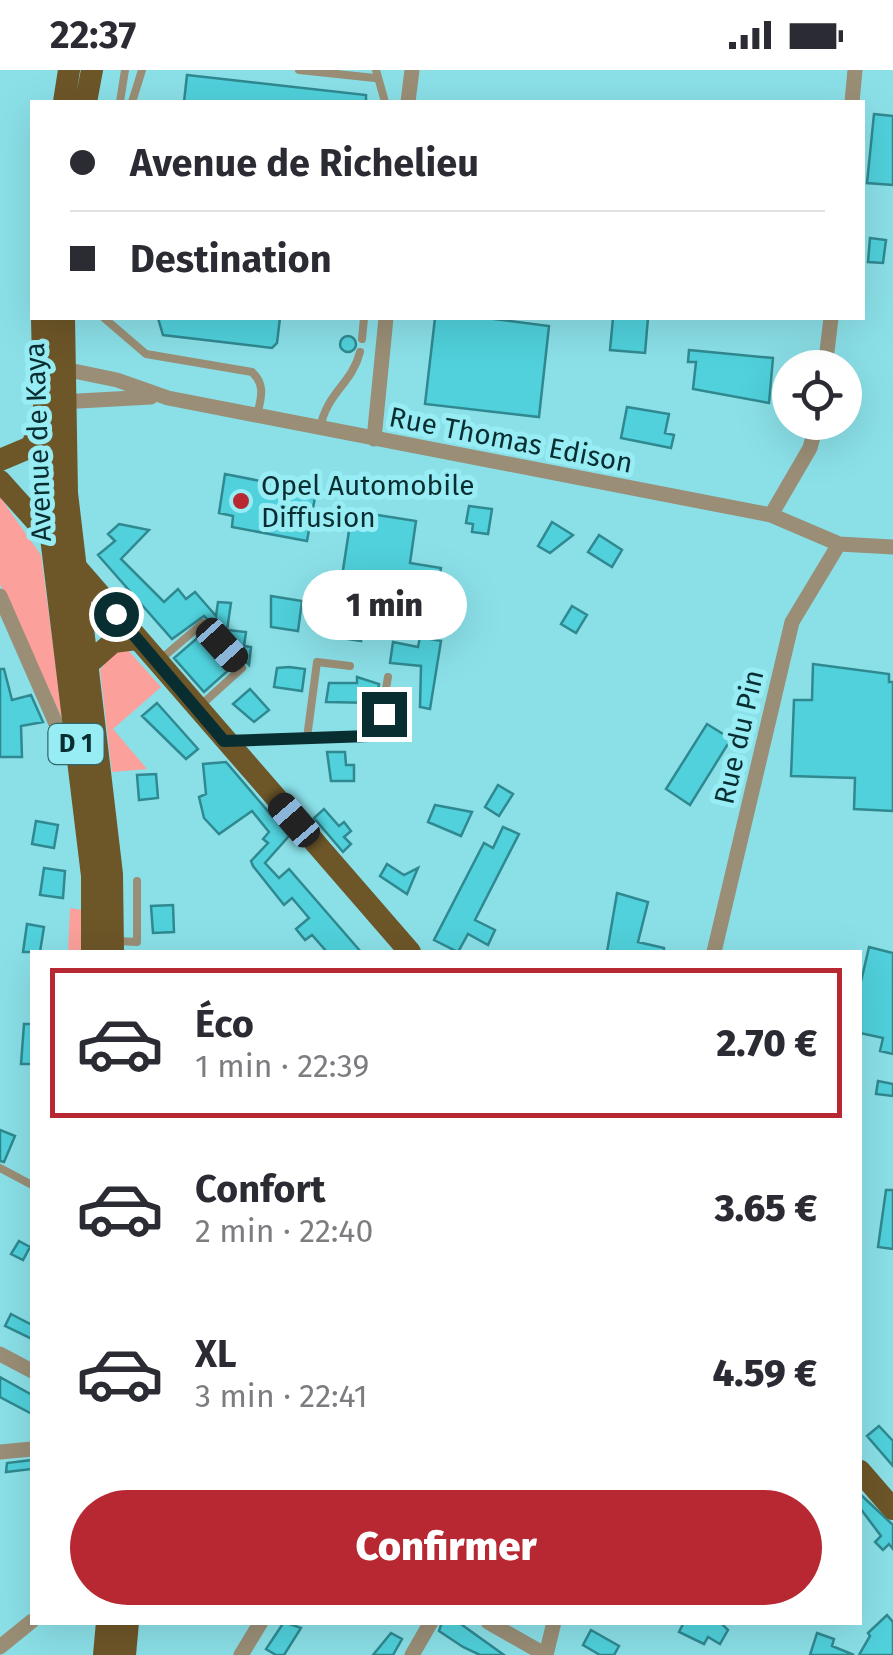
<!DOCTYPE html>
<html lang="fr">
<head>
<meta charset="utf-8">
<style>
	:root { --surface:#fff; --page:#f2f2f3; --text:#2b2b33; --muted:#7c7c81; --line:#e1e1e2; --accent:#b82832 }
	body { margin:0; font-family:"Fira Sans",sans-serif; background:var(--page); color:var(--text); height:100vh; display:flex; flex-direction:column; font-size:38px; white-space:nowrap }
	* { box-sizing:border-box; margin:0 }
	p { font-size:32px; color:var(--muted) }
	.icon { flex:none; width:55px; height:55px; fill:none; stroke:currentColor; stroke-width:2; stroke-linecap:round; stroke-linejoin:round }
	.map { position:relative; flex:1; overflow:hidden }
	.details { position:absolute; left:30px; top:880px; width:832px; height:675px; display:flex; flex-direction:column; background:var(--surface); border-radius:0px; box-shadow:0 10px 40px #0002 }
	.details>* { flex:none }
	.top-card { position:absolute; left:30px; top:30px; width:835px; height:220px; border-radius:0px; box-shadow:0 10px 40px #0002; display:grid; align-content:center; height:220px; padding:0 40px; background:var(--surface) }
	.controls { position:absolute; left:772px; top:280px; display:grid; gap:20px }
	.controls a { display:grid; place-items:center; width:90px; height:90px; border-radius:50%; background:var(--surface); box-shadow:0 10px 40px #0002; font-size:50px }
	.end { position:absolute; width:45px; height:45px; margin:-22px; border:12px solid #082e31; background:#fff; box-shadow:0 0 0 5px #fff }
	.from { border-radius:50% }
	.bubble { position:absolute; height:70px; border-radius:35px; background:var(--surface); box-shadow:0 10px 40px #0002; font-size:32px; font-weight:800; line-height:70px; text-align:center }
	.car { position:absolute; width:30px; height:60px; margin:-30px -15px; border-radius:12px; box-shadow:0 0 8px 2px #0007; background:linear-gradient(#222 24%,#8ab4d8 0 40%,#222 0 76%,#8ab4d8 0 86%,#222 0) }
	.top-card b { display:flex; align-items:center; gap:35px; height:95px; font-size:38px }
	.top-card b+b { border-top:2px solid var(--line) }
	.top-card i { width:25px; height:25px; background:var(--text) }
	ul { padding:18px 0 0; list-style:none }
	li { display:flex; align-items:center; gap:30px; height:150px; margin:0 20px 15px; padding:0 20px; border:5px solid transparent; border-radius:0px }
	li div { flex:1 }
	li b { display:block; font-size:38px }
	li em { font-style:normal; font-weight:800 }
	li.current { border-color:var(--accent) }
	li>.icon { width:90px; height:90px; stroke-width:1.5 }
	.cta { display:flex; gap:20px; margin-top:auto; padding:20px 40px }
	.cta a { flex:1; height:115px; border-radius:60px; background:var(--accent); color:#fff; font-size:40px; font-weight:800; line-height:115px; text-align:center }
	.status { display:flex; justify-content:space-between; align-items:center; height:70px; padding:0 50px; background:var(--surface); direction:ltr }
	.status svg { height:28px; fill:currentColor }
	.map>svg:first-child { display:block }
	.green { fill:#fba09b }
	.building { fill:#50d1dc; stroke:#308990; stroke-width:2.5 }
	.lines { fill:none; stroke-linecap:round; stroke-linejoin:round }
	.lane { stroke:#9a8e76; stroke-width:8 }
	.street { stroke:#9a8e76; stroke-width:15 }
	.primary { stroke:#6d5628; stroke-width:22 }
	.route { stroke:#082e31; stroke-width:12 }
	.poi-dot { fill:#b82832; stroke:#98edf5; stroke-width:4 }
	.labels { text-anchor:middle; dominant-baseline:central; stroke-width:10; stroke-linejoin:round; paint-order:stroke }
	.shield { fill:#98edf5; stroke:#33676c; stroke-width:2.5 }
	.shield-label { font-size:25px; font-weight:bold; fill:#082e31 }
	.street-label { font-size:28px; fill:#082e31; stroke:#98edf5 }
	.poi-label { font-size:28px; fill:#082e31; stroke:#98edf5; text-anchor:start }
</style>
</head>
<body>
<div class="status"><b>22:37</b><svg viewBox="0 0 49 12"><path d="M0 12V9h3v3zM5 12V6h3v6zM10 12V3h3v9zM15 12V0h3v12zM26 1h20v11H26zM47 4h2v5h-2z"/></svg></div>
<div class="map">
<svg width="893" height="1585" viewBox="0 0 893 1585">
	<rect width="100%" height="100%" fill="#8be0e8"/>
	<path class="green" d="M0,427l41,58 22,165 -63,-136z
		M127,579l34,38 -48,42 34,40 -35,3 -12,-102 13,-17z
		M70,838l12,2v42h-14z"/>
	<path class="building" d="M187,5l179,20v7h-182z
		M874,44l19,2v69l-26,-2z
		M870,168l16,2 -3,23 -15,-1z
		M158,248h122l-3,25 -5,5 -109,-13z
		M435,248h51l63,8 -10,91 -114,-13z
		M613,248h35l-3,35 -35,-3z
		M340 274a8 8 0 1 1 16 0a8 8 0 1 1-16 0Z
		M689,280l84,8 -4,45 -76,-14 3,-27h-8z
		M627,337l42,7 -4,19 9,2 -3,13 -50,-10z
		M225,404l91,18 -9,49 -75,-14 1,-11 -14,-3z
		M469,436l23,3 -4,25 -16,-2 1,-8 -7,-1z
		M352,441l64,10 -6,42 31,5 -7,43 -67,-11 -6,41 -20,-3 6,-41 -8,-1z
		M552,452l21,13 -23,18 -12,-7z
		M119,454l30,6 -28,29 43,43 14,-13 8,10 9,-7 21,24 2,-14 13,1 -4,27 19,2 -2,14 7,1 -2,18 -45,-49 -32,23 -74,-84 17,-14 -7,-7z
		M599,465l23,15 -10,17 -24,-15z
		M271,526l31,5 -4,30 -27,-4z
		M572,536l15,9 -11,18 -15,-9z
		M202,564l30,33 -28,25 -30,-34z
		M420,567l21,4 -11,68 -10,-2 1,-41 -31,-3 3,-21 25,5z
		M813,594l76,10v8h4v129l-39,-2 1,-31 -64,-2 3,-76h18z
		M289,597l16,2 -3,22 -28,-4 3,-19z
		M0,599h4l8,31 19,-5 12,27 -22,4 1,31h-22z
		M357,607l22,7 -3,19 -50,-1 3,-19h28z
		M250,619l19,21 -15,12 -21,-18z
		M157,633l41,46 -12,10 -44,-43z
		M707,654l24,15 -41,66 -24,-16z
		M327,682h18l1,13h8v16h-23z
		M226,692l63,74 -24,27 14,15 10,-9 72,83h-34l-15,-17 -7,5 -9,-11 13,-11 -17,-20 -8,7 -31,-39 -2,-5 17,-18 -5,-4 6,-7 -17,-21 -33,23 -15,-16 -5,-21 7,-3 -3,-30z
		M156,704l2,24 -19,2 -2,-25z
		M498,715l15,9 -14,22 -14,-9z
		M435,735l37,7 -11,24 -33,-14z
		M324,739l15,17 5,-4 7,9 -7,6 7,7 -8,8 -29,-34z
		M36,751l22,4 -4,23 -22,-4z
		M503,757l16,7 -44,86 20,10 -7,15 -20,-11 -10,18 -24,-12 50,-97 9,5z
		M387,794l17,11 14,-7 -11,26 -27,-18z
		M44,798l21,3 -2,27 -23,-3z
		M617,823l31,9 -10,40 26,6v4h-57z
		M173,835l1,27 -21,1 -2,-27z
		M27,854l17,3 -4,25h-17z
		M869,877l24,6v101l-13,-3 3,-13 -23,-5v-47z
		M24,954h8v40h-11z
		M878,1011l15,3v12l-17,-2z
		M0,1060l15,6 -11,26 -4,-1z
		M886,1120h7v59l-15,-2z
		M19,1171l11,6 -7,13 -12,-6z
		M11,1244l21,11v14l-27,-13z
		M0,1307l32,18v19l-32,-17z
		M879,1356l14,15v25l-26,-30z
		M32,1390v9l-26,3 1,-9z
		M860,1424l33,31v24l-4,-5 -6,6 -8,-8 6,-6 -21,-28z
		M887,1545l6,7v33h-34l11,-19 -2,-3z
		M284,1552l17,6 -17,27h-8l-10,-6z
		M442,1552h16l46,33h-24l-17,-8 -24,-16z
		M684,1552h36l8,8 -8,14 -12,-7 -4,7 -25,-12z
		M591,1560l28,16 -5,9h-14l-17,-10z
		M391,1563l11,6 -9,16h-20z
		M817,1563l17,6 -2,7 22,9h-44z"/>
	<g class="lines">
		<path class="lane" d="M299,0l76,8
			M376,0l9,32
			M120,32l5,-32
			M132,32l10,-32
			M104,248l42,36 106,18c14,13 9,26 5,44
			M362,269l2,-21
			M320,358c7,-36 32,-44 40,-76
			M161,589l42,-36 39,45 -42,38
			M307,668l10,-76 33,4
			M234,670l135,-4 10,-8 9,-51
			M118,871l19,1v-61
			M0,1098l32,17"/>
		<path class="street" d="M408,32l4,-32
			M852,32l3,-32
			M59,298l58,12 51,18 603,117 68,29 54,3
			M825,298l6,-50
			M60,332l91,-5
			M374,369l12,-121
			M771,445l39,-67 7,-26
			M0,526l57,130
			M714,882l78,-330 47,-78
			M0,1284l32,17
			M0,1382l32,-3
			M488,1552l58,33
			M0,1577l32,-26
			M241,1585l20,-33
			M412,1585l19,-33
			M546,1585l8,-33"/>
		<path class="primary" d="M64,32l5,-32
			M86,32l6,-32
			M42,248l4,178 46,380v76
			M64,248l3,175 45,381 1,78
			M0,390l31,-13 10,-21
			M0,411l51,57
			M75,496l335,386
			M87,595l26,-23 24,-3
			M860,1401l33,38
			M104,1585l3,-33
			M125,1585l3,-33"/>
	</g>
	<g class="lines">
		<path class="route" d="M116,544l108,127 145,-5 10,-8 5,-14"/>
	</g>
	<circle class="poi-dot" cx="241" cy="431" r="10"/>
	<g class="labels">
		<rect class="shield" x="48.5" y="654" width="55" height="40" rx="8"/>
		<g class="shield-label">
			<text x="76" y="674">D 1</text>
		</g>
		<g class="street-label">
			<text transform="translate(511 370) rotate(11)">Rue Thomas Edison</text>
			<text transform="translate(38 372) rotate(-92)">Avenue de Kaya</text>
			<text transform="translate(739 667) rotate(-77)">Rue du Pin</text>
		</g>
		<g class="poi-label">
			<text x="261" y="415">Opel Automobile<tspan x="261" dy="32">Diffusion</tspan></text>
		</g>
	</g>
</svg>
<div class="controls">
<a><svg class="icon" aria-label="locate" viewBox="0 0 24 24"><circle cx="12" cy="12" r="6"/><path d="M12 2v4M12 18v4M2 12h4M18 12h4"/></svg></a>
</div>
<i class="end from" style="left:116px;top:544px"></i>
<i class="end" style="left:384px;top:644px"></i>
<div class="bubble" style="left:302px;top:500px;width:165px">1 min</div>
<i class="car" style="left:222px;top:575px;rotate:138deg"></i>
<i class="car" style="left:294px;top:750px;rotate:319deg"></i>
<div class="top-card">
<b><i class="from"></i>Avenue de Richelieu</b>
<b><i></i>Destination</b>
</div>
<section class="details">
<ul>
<li class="current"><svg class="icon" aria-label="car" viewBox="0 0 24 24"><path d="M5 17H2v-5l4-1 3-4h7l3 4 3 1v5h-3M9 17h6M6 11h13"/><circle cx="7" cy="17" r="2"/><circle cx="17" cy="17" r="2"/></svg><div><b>Éco</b><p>1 min · 22:39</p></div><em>2.70 €</em></li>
<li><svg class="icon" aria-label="car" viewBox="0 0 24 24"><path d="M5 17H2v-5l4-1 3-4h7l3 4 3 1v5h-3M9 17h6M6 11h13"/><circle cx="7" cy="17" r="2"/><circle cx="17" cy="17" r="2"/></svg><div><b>Confort</b><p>2 min · 22:40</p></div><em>3.65 €</em></li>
<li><svg class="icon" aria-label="car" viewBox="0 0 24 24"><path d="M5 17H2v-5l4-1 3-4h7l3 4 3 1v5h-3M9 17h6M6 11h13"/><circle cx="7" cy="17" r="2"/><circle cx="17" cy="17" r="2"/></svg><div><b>XL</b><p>3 min · 22:41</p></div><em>4.59 €</em></li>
</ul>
<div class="cta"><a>Confirmer</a></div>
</section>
</div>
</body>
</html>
